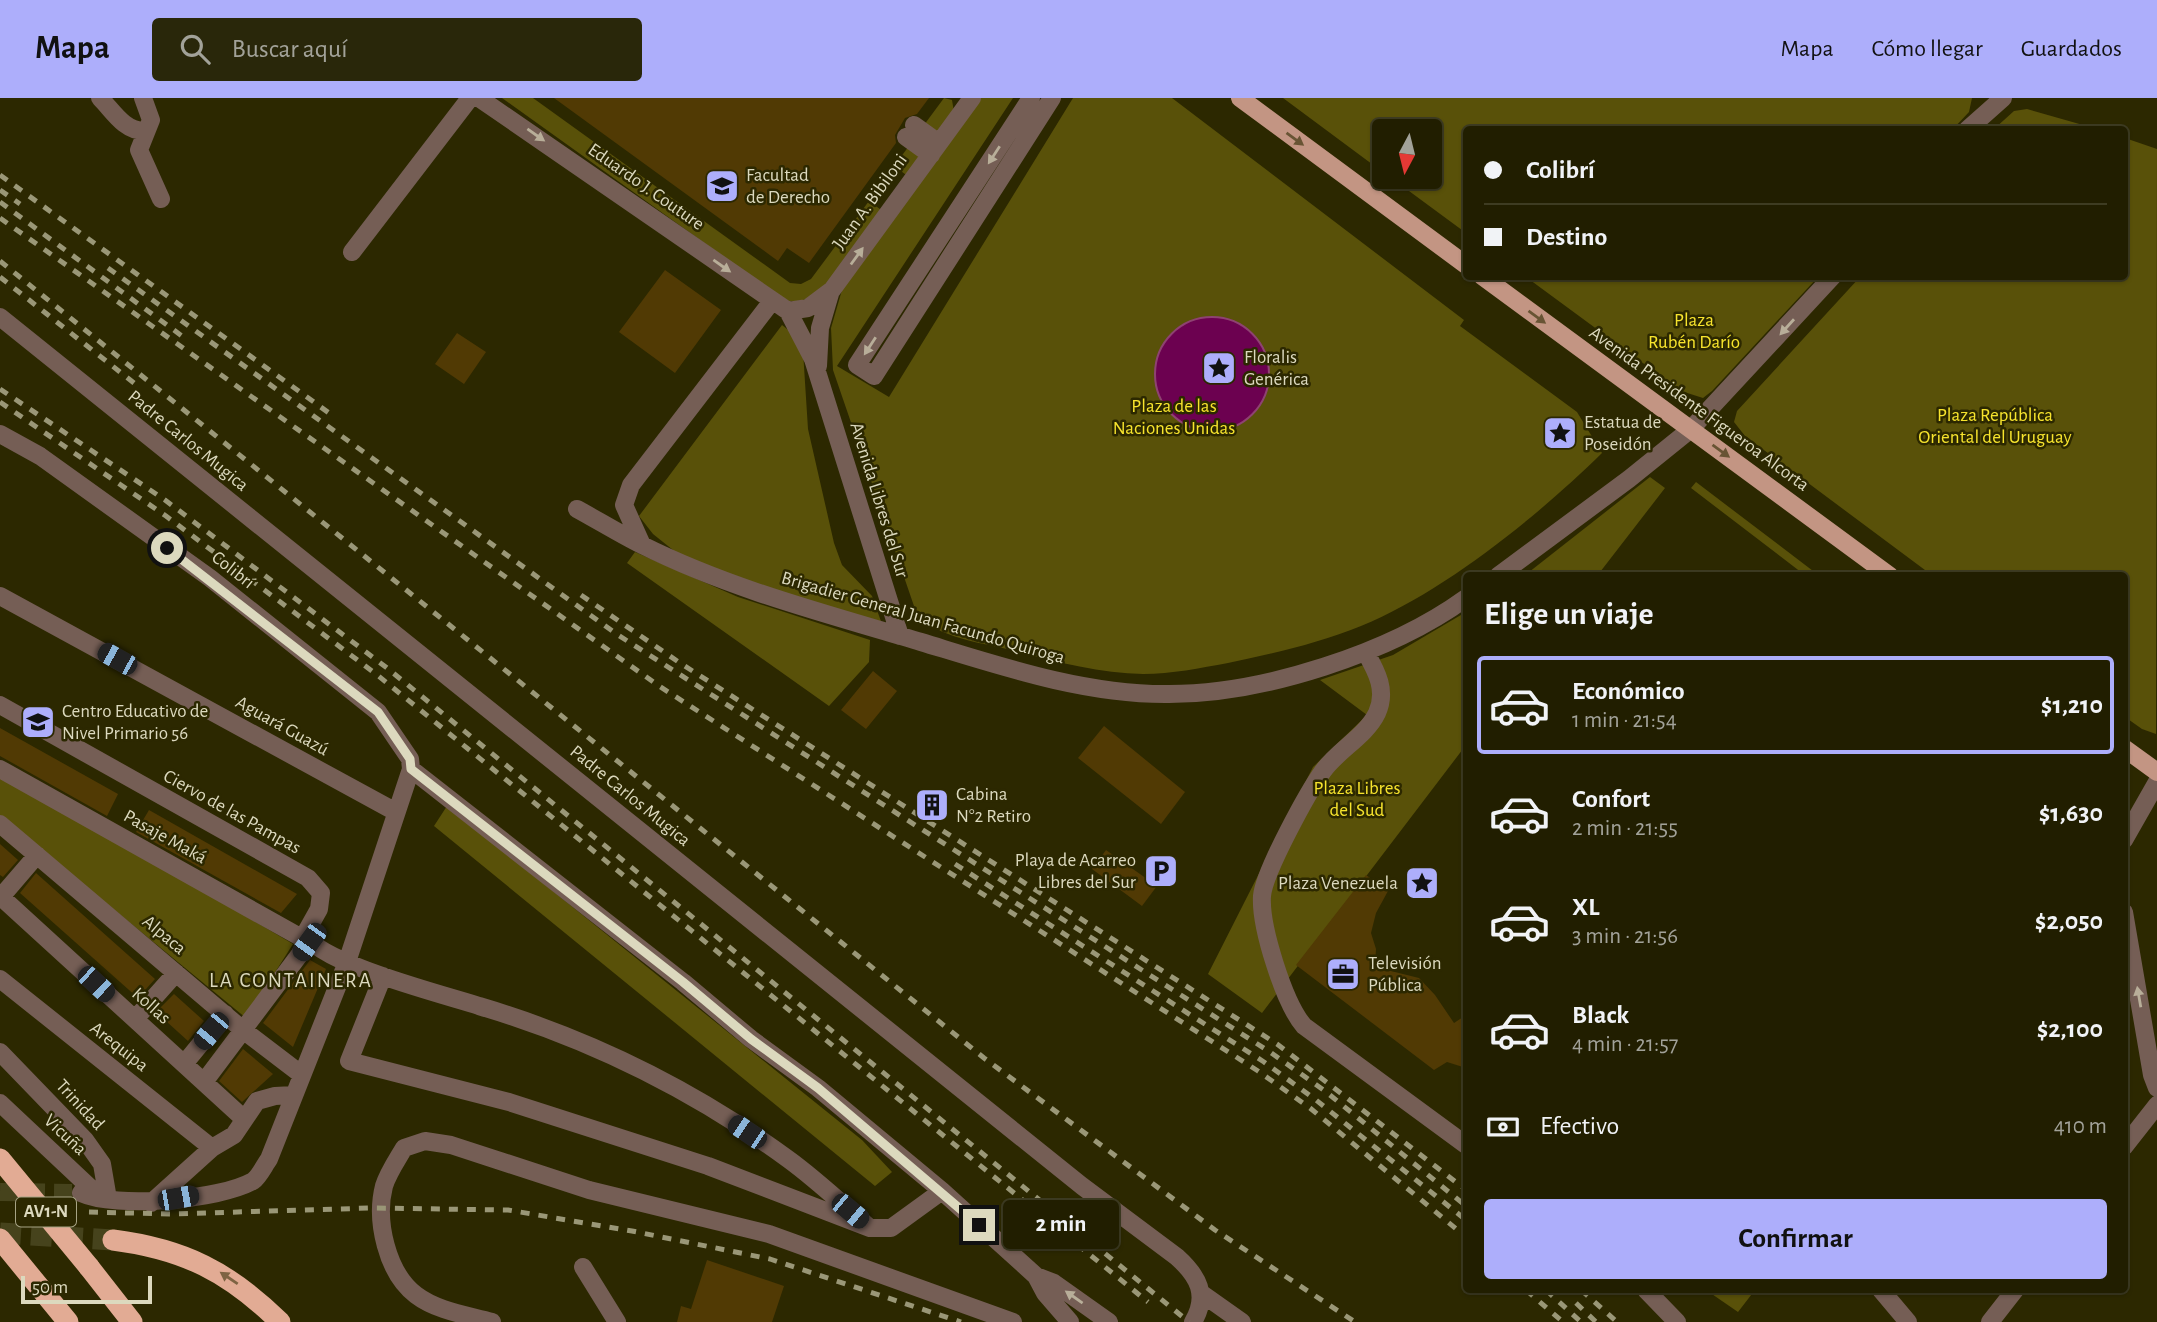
<!DOCTYPE html>
<html lang="es">
<head>
<meta charset="utf-8">
<style>
	:root { --surface:#211e00; --page:#29270a; --text:#f1f3f6; --muted:#a2a299; --line:#3e3c22; --accent:#adaefb }
	body { margin:0; font-family:"Alegreya Sans",sans-serif; background:var(--page); color:var(--text); height:100vh; display:flex; flex-direction:column; font-size:26px; white-space:nowrap }
	* { box-sizing:border-box; margin:0 }
	p { font-size:23px; color:var(--muted) }
	.icon { flex:none; width:38px; height:38px; fill:none; stroke:currentColor; stroke-width:2; stroke-linecap:round; stroke-linejoin:round }
	.map { position:relative; flex:1; overflow:hidden }
	.panel { position:absolute; left:1463px; top:474px; width:665px; height:721px; display:flex; flex-direction:column; background:var(--surface); border-radius:7px; box-shadow:0 2px 5px #0004,0 0 0 2px var(--line) }
	.panel>* { flex:none }
	.guide { position:absolute; left:1463px; top:28px; width:665px; height:154px; border-radius:7px; box-shadow:0 2px 5px #0004,0 0 0 2px var(--line); display:grid; align-content:center; height:154px; padding:0 21px; background:var(--surface) }
	.needle { width:46px; rotate:187deg }
	.controls { position:absolute; left:1372px; top:21px; display:grid; gap:14px }
	.controls a { display:grid; place-items:center; width:70px; height:70px; border-radius:7px; background:var(--surface); box-shadow:0 2px 5px #0004,0 0 0 2px var(--line); font-size:35px }
	.scale { position:absolute; left:21px; bottom:18px; width:131px; box-sizing:border-box; padding-left:7px; border:4px solid #dcd9be; border-top:0; font-size:19px; line-height:24px; white-space:nowrap; color:#dcd9be; -webkit-text-stroke:5px #2c2800; paint-order:stroke }
	.end { position:absolute; width:32px; height:32px; margin:-16px; border:9px solid #dcd9be; background:#111; box-shadow:0 0 0 4px #111 }
	.from { border-radius:50% }
	.bubble { position:absolute; height:49px; border-radius:7px; background:var(--surface); box-shadow:0 2px 5px #0004,0 0 0 2px var(--line); font-size:23px; font-weight:700; line-height:49px; text-align:center }
	.car { position:absolute; width:21px; height:42px; margin:-21px -10px; border-radius:9px; box-shadow:0 0 5px 2px #0007; background:linear-gradient(#222 24%,#8ab4d8 0 40%,#222 0 76%,#8ab4d8 0 86%,#222 0) }
	.guide b { display:flex; align-items:center; gap:24px; height:66px; font-size:26px }
	.guide b+b { border-top:2px solid var(--line) }
	.guide i { width:18px; height:18px; background:var(--text) }
	ul { padding:0; list-style:none }
	li { display:flex; align-items:center; gap:21px; height:98px; margin:0 14px 10px; padding:0 7px; border:4px solid transparent; border-radius:7px }
	li div { flex:1 }
	li b { display:block; font-size:26px }
	li em { font-style:normal; font-weight:700 }
	li.on { border-color:var(--accent) }
	li>.icon { width:63px; height:63px; stroke-width:1.5 }
	h2 { padding:0 21px; font-size:32px; line-height:84px }
	.pay { display:flex; align-items:center; gap:18px; height:77px; padding:0 21px; font-size:26px }
	.pay p { margin-inline-start:auto }
	.primary-button { display:flex; gap:14px; margin-top:auto; padding:14px 21px }
	.primary-button a { flex:1; height:80px; border-radius:7px; background:var(--accent); color:#111; font-size:28px; font-weight:700; line-height:80px; text-align:center }
	header { display:flex; align-items:center; gap:42px; box-sizing:border-box; height:98px; padding:0 35px; background:var(--accent); color:#111 }
	header strong { font-size:33px }
	nav { display:flex; gap:38px; margin-inline-start:auto; font-size:24px }
	.search { width:490px; height:63px; background:var(--page); display:flex; align-items:center; gap:18px; box-sizing:border-box; padding:0 24px; border-radius:7px; color:var(--muted); font-size:26px }
	.map>svg:first-child { display:block }
	.green { fill:#595109 }
	.water { fill:#6c0150; stroke:#8e4271; stroke-width:2 }
	.building { fill:#513a04 }
	.lines { fill:none; stroke-linecap:round; stroke-linejoin:round }
	.minor-tunnel { stroke:#46431c; stroke-width:18; stroke-dasharray:18 9; stroke-linecap:butt }
	.highway-tunnel { stroke:#46431c; stroke-width:21; stroke-dasharray:21 10; stroke-linecap:butt }
	.minor { stroke:#755e55; stroke-width:18 }
	.major { stroke:#c39583; stroke-width:18 }
	.highway { stroke:#e2ab94; stroke-width:21 }
	.rail { stroke:#9a9777; stroke-width:5; stroke-dasharray:9 9; stroke-linecap:butt }
	.highway-bridge { stroke:#e2ab94; stroke-width:21 }
	.oneway { fill:#b8ae99 }
	.oneway2 { fill:#685434 }
	.oneway3 { fill:#7e6343 }
	.route { stroke:#dcd9be; stroke-width:9 }
	.labels { text-anchor:middle; dominant-baseline:central; stroke-width:5; stroke-linejoin:round; paint-order:stroke }
	.shield { fill:#2c2800; stroke:#a7a485; stroke-width:2 }
	.shield-label { font-size:18px; font-weight:bold; fill:#dcd9be }
	.poi-label { font-size:19px; fill:#dcd9be; stroke:#2c2800; text-anchor:start }
	.street-label { font-size:19px; fill:#dcd9be; stroke:#2c2800 }
	.park-label { font-size:19px; fill:#f7e42d; stroke:#2c2800 }
	.neighbourhood-label { font-size:21px; letter-spacing:2px; fill:#dcd9be; stroke:#2c2800 }
</style>
</head>
<body>
<header>
<strong>Mapa</strong>
<div class="search"><svg class="icon" aria-label="search" viewBox="0 0 24 24"><circle cx="10" cy="10" r="6"/><path d="M15 15l6 6"/></svg>Buscar aquí</div>
<nav><a>Mapa</a><a>Cómo llegar</a><a>Guardados</a></nav>
</header>
<div class="map">
<svg width="2157" height="1224" viewBox="0 0 2157 1224">
	<rect width="100%" height="100%" fill="#2c2800"/>
	<path class="green" d="M502,0h31l257,185 11,1 10,-5 58,-78 15,11c-23,30 -56,99 -100,88z
		M944,0l8,2 2,12 -15,24 -15,-11z
		M979,0h34l-176,268 52,31 184,-299h99l292,222 -4,6 117,86 25,41c-64,63 -158,139 -241,173 -42,17 -89,28 -133,37 -28,5 -56,11 -85,11 -44,-1 -92,-13 -136,-25 -28,-7 -80,-12 -93,-43l-81,-236 -2,-42 13,-45z
		M1283,0h689l-3,14 -16,17 -487,1v103l-76,-56h40v-46h-46v42z
		M2027,11l70,20h-103l20,-18z
		M2125,40l32,11 -1,585 -14,-5 -17,-12 -1,-141h-191l-188,-140 -11,-14 3,-11 123,-134 264,-1z
		M909,48l14,11 -14,20 -15,-11z
		M1526,179h292l-106,114 -9,7 -22,-7z
		M782,227l14,11 7,15 5,78 26,114 8,22 30,31 11,31 -200,-69 -30,-24 -14,-18z
		M1650,379l15,11 -68,88h-73z
		M1696,384l121,92 -11,2 -115,-88z
		M635,454l103,45 132,43 -1,22 -40,44 -202,-143z
		M1466,514v133l-204,268 -54,-39 105,-207 54,-52 -47,-35 73,-25z
		M0,674l293,172 -47,74 -246,-202z
		M447,708l415,334 30,32 -17,14 -441,-360z
		M1706,1192h49l-17,22z"/>
	<path class="water" d="M1155 276a57 57 0 1 1 114 0a57 57 0 1 1-114 0Z"/>
	<path class="building" d="M554,0h375l-12,16 -12,4 -10,17 1,8 -87,120 -22,-15 -9,13z
		M665,172l56,40 -46,63 -56,-41z
		M457,235l29,19 -22,32 -29,-20z
		M873,573l24,20 -31,38 -25,-19z
		M1104,628l81,66 -24,32 -83,-66z
		M0,630l118,66 -11,22 -107,-60z
		M929,694l17,11 -10,16 -18,-11z
		M149,712l148,84 -16,19 -145,-81z
		M0,746l18,16 -15,17 -3,-2z
		M1106,752l51,36 -15,20 -50,-37z
		M36,775l119,106 -17,19 -118,-105z
		M1366,777l22,16 -12,22 -5,20 5,16 -1,18 44,11 16,17 19,28 12,-8v53l-19,-6 -13,8 -138,-105z
		M310,862l16,9 -33,78 -30,-24z
		M174,896l30,27 -16,20 -32,-29z
		M243,951l30,25 -31,28 -23,-21z
		M707,1162l77,26 -12,36h-95l4,-16 10,3z"/>
	<g class="lines">
		<path class="minor-tunnel" d="M0,1094l81,1"/>
		<path class="highway-tunnel" d="M0,1135l113,7"/>
		<path class="minor" d="M100,0c13,13 24,33 44,33
			M143,0l8,22 -12,30 22,49
			M479,0l309,213 25,48 87,277
			M1031,0l-174,267 17,11 178,-278
			M914,27l25,18
			M1967,32l36,-32
			M906,39l25,18
			M352,154l118,-154
			M788,213l20,-3 24,-18 140,-192
			M0,219l1082,869 95,71c21,19 32,38 16,65
			M818,268l2,-38 10,-34
			M0,336l40,22 170,122 168,134 32,47 1,10 -64,193 -78,197c-5,7 -10,18 -16,22 -34,19 -137,28 -172,12
			M577,411c22,12 43,25 65,36 88,44 185,69 279,97 79,24 164,53 248,52 94,0 221,-41 297,-96
			M642,447l-18,-40 7,-20 141,-184
			M1498,478l131,-97 62,-50 142,-153
			M0,498l396,216
			M1366,555c11,19 21,38 11,60 -11,23 -39,37 -54,58 -15,21 -59,101 -61,125 -2,30 22,107 42,130l162,119
			M0,607l308,173 13,15 -2,16 -14,25c13,29 140,61 174,72 111,33 216,85 309,153 29,21 55,46 82,69
			M0,671l309,173 -105,140
			M411,671l272,213 68,57 67,49 124,103 94,85 18,7 55,39
			M0,726l243,206 59,45
			M2124,742l33,-58
			M0,798l243,222
			M1,799l36,-42
			M2124,814l28,163 5,13
			M383,878l-34,85 160,41 199,64 162,62h21l51,-37
			M0,881l212,169
			M135,921l41,-46
			M0,954l85,88 17,24 6,35
			M184,966l41,-50
			M0,1005l99,93
			M2124,1049l33,-42
			M151,1105l61,-55 22,-13 23,-34 18,-5 19,-1
			M583,1169l34,55
			M1036,1178l9,17 25,29
			M1646,1192l31,32
			M1881,1192l27,32
			M1201,1195l41,29
			M492,1224c-25,-7 -55,-11 -76,-27 -29,-22 -41,-74 -32,-109 4,-13 13,-26 20,-38l21,-7 26,4 138,45 180,44 244,88
			M1990,1224l25,-32"/>
		<path class="major" d="M1240,0l226,167
			M1482,178l408,300
			M2124,650l33,24"/>
		<path class="highway" d="M0,1141l68,83
			M113,1142c71,9 116,32 167,82
			M89,1169l43,55"/>
		<path class="rail" d="M0,77l329,238
			M0,92l20,14
			M0,104l186,137
			M0,120l659,468 599,385 52,37 156,129
			M0,163l984,797 231,172 140,92
			M108,170l510,367 652,417 55,39 141,115
			M0,179l134,106
			M0,291l165,111 222,168 802,654
			M0,304l166,114 210,158 772,628
			M581,497l99,68 597,381 189,146
			M955,766l309,198 52,38 150,120
			M89,1114l82,2 200,-6 137,2 124,21 138,28 191,63
			M1526,1192l37,32
			M1546,1192l35,32
			M1581,1192l36,32
			M1576,1205l20,19"/>
		<path class="highway-bridge" d="M0,1061l89,108"/>
	</g>
	<defs><path id="oneway-solid" d="M-6-.8H1V-3.2L6.5 0L1 3.2V.8H-6Z" transform="scale(1.75)"/></defs>
	<g class="oneway">
		<use href="#oneway-solid" transform="translate(536 37) rotate(35)"/>
		<use href="#oneway-solid" transform="translate(994 57) rotate(123)"/>
		<use href="#oneway-solid" transform="translate(857 158) rotate(-54)"/>
		<use href="#oneway-solid" transform="translate(722 168) rotate(35)"/>
		<use href="#oneway-solid" transform="translate(1787 229) rotate(132)"/>
		<use href="#oneway-solid" transform="translate(870 248) rotate(123)"/>
		<use href="#oneway-solid" transform="translate(2139 899) rotate(-100)"/>
		<use href="#oneway-solid" transform="translate(1074 1199) rotate(-145)"/>
	</g>
	<g class="oneway2">
		<use href="#oneway-solid" transform="translate(1295 41) rotate(36)"/>
		<use href="#oneway-solid" transform="translate(1537 219) rotate(36)"/>
		<use href="#oneway-solid" transform="translate(1721 353) rotate(36)"/>
	</g>
	<use class="oneway3" href="#oneway-solid" transform="translate(229 1180) rotate(-146)"/>
	<g class="lines">
		<path class="route" d="M167,450l211,164 32,47 1,10 272,213 68,57 67,49 161,137"/>
	</g>
	<defs>
		<g id="university-square" transform="scale(1.75)"><rect x="-9" y="-9" width="18" height="18" rx="4" fill="#adaefb" stroke="#2c2800"/><path d="M0-5L7-2L0 1L-7-2ZM-4 1L0 2.5L4 1V4Q0 6-4 4Z" fill="#111"/></g>
		<g id="sight-square" transform="scale(1.75)"><rect x="-9" y="-9" width="18" height="18" rx="4" fill="#adaefb" stroke="#2c2800"/><path d="M0-6L1.8-2.2L6-1.7L2.9 1.2L3.7 5.4L0 3.3L-3.7 5.4L-2.9 1.2L-6-1.7L-1.8-2.2Z" fill="#111"/></g>
		<g id="school-square" transform="scale(1.75)"><rect x="-9" y="-9" width="18" height="18" rx="4" fill="#adaefb" stroke="#2c2800"/><path d="M0-5L7-2L0 1L-7-2ZM-4 1L0 2.5L4 1V4Q0 6-4 4Z" fill="#111"/></g>
		<g id="building-square" transform="scale(1.75)"><rect x="-9" y="-9" width="18" height="18" rx="4" fill="#adaefb" stroke="#2c2800"/><path d="M-4-6H4V6H1V3H-1V6H-4ZM-2.5-4.3h1.7v1.8h-1.7ZM.8-4.3h1.7v1.8H.8ZM-2.5-1h1.7V.8h-1.7ZM.8-1h1.7V.8H.8Z" fill="#111"/></g>
		<g id="parking-square" transform="scale(1.75)"><rect x="-9" y="-9" width="18" height="18" rx="4" fill="#adaefb" stroke="#2c2800"/><path d="M-3.5-5.5H1a3.5 3.5 0 0 1 0 7H-1V5.5H-3.5ZM-1-3.4V-.6H.8a1.4 1.4 0 0 0 0-2.8Z" fill="#111"/></g>
		<g id="office-square" transform="scale(1.75)"><rect x="-9" y="-9" width="18" height="18" rx="4" fill="#adaefb" stroke="#2c2800"/><path d="M-6-3h4V-5.5h4V-3h4V5H-6ZM-1-4.5V-3h2v-1.5ZM-6 0V1H6V0Z" fill="#111"/></g>
	</defs>
	<g fill-rule="evenodd">
		<use href="#university-square" x="722" y="88"/>
		<use href="#sight-square" x="1219" y="270"/>
		<use href="#sight-square" x="1560" y="335"/>
		<use href="#school-square" x="38" y="624"/>
		<use href="#building-square" x="932" y="707"/>
		<use href="#parking-square" x="1161" y="773"/>
		<use href="#sight-square" x="1422" y="785"/>
		<use href="#office-square" x="1343" y="876"/>
	</g>
	<g class="labels">
		<rect class="shield" x="16" y="1099.5" width="60" height="29" rx="5"/>
		<g class="shield-label">
			<text x="46" y="1114">AV1-N</text>
		</g>
		<g class="poi-label">
			<text x="746" y="77">Facultad<tspan x="746" dy="22">de Derecho</tspan></text>
			<text x="1244" y="259">Floralis<tspan x="1244" dy="22">Genérica</tspan></text>
			<text x="1584" y="324">Estatua de<tspan x="1584" dy="22">Poseidón</tspan></text>
			<text x="62" y="613">Centro Educativo de<tspan x="62" dy="22">Nivel Primario 56</tspan></text>
			<text x="956" y="696">Cabina<tspan x="956" dy="22">N°2 Retiro</tspan></text>
			<text x="1136" y="762" text-anchor="end">Playa de Acarreo<tspan x="1136" dy="22">Libres del Sur</tspan></text>
			<text x="1398" y="785" text-anchor="end">Plaza Venezuela</text>
			<text x="1368" y="865">Televisión<tspan x="1368" dy="22">Pública</tspan></text>
		</g>
		<g class="street-label">
			<text transform="translate(646 89) rotate(35)">Eduardo J. Couture</text>
			<text transform="translate(870 104) rotate(-54)">Juan A. Bibiloni</text>
			<text transform="translate(1699 311) rotate(36)">Avenida Presidente Figueroa Alcorta</text>
			<text transform="translate(188 343) rotate(39)">Padre Carlos Mugica</text>
			<text transform="translate(879 402) rotate(73)">Avenida Libres del Sur</text>
			<text transform="translate(233 472) rotate(38)">Colibrí</text>
			<text transform="translate(923 520) rotate(16)">Brigadier General Juan Facundo Quiroga</text>
			<text transform="translate(282 628) rotate(29)">Aguará Guazú</text>
			<text transform="translate(630 698) rotate(39)">Padre Carlos Mugica</text>
			<text transform="translate(232 714) rotate(29)">Ciervo de las Pampas</text>
			<text transform="translate(165 739) rotate(29)">Pasaje Maká</text>
			<text transform="translate(164 837) rotate(40)">Alpaca</text>
			<text transform="translate(151 908) rotate(42)">Kollas</text>
			<text transform="translate(119 949) rotate(38)">Arequipa</text>
			<text transform="translate(80 1007) rotate(47)">Trinidad</text>
			<text transform="translate(65 1037) rotate(43)">Vicuña</text>
		</g>
		<g class="park-label">
			<text x="1694" y="222">Plaza<tspan x="1694" dy="22">Rubén Darío</tspan></text>
			<text x="1174" y="308">Plaza de las<tspan x="1174" dy="22">Naciones Unidas</tspan></text>
			<text x="1995" y="317">Plaza República<tspan x="1995" dy="22">Oriental del Uruguay</tspan></text>
			<text x="1357" y="690">Plaza Libres<tspan x="1357" dy="22">del Sud</tspan></text>
		</g>
		<g class="neighbourhood-label">
			<text x="291" y="882">LA CONTAINERA</text>
		</g>
	</g>
</svg>
<div class="controls">
<a><svg class="needle" viewBox="-14 -14 28 28"><path d="M0-13l5 13h-10z" fill="#e53935"/><path d="M0 13l5-13h-10z" fill="#a2a299"/></svg></a>
</div>
<div class="scale">50 m</div>
<i class="end from" style="left:167px;top:450px"></i>
<i class="end" style="left:979px;top:1127px"></i>
<div class="bubble" style="left:1003px;top:1102px;width:116px">2 min</div>
<i class="car" style="left:117px;top:561px;rotate:299deg"></i>
<i class="car" style="left:309px;top:844px;rotate:216deg"></i>
<i class="car" style="left:96px;top:886px;rotate:133deg"></i>
<i class="car" style="left:211px;top:933px;rotate:220deg"></i>
<i class="car" style="left:747px;top:1034px;rotate:304deg"></i>
<i class="car" style="left:178px;top:1100px;rotate:80deg"></i>
<i class="car" style="left:850px;top:1113px;rotate:130deg"></i>
<div class="guide">
<b><i class="from"></i>Colibrí</b>
<b><i></i>Destino</b>
</div>
<section class="panel">
<h2>Elige un viaje</h2>
<ul>
<li class="on"><svg class="icon" aria-label="car" viewBox="0 0 24 24"><path d="M5 17H2v-5l4-1 3-4h7l3 4 3 1v5h-3M9 17h6M6 11h13"/><circle cx="7" cy="17" r="2"/><circle cx="17" cy="17" r="2"/></svg><div><b>Económico</b><p>1 min · 21:54</p></div><em>$1,210</em></li>
<li><svg class="icon" aria-label="car" viewBox="0 0 24 24"><path d="M5 17H2v-5l4-1 3-4h7l3 4 3 1v5h-3M9 17h6M6 11h13"/><circle cx="7" cy="17" r="2"/><circle cx="17" cy="17" r="2"/></svg><div><b>Confort</b><p>2 min · 21:55</p></div><em>$1,630</em></li>
<li><svg class="icon" aria-label="car" viewBox="0 0 24 24"><path d="M5 17H2v-5l4-1 3-4h7l3 4 3 1v5h-3M9 17h6M6 11h13"/><circle cx="7" cy="17" r="2"/><circle cx="17" cy="17" r="2"/></svg><div><b>XL</b><p>3 min · 21:56</p></div><em>$2,050</em></li>
<li><svg class="icon" aria-label="car" viewBox="0 0 24 24"><path d="M5 17H2v-5l4-1 3-4h7l3 4 3 1v5h-3M9 17h6M6 11h13"/><circle cx="7" cy="17" r="2"/><circle cx="17" cy="17" r="2"/></svg><div><b>Black</b><p>4 min · 21:57</p></div><em>$2,100</em></li>
</ul>
<div class="pay"><svg class="icon" aria-label="cash" viewBox="0 0 24 24"><path d="M3 7h18v10H3z"/><circle cx="12" cy="12" r="2"/></svg>Efectivo<p>410 m</p></div>
<div class="primary-button"><a>Confirmar</a></div>
</section>
</div>
</body>
</html>
